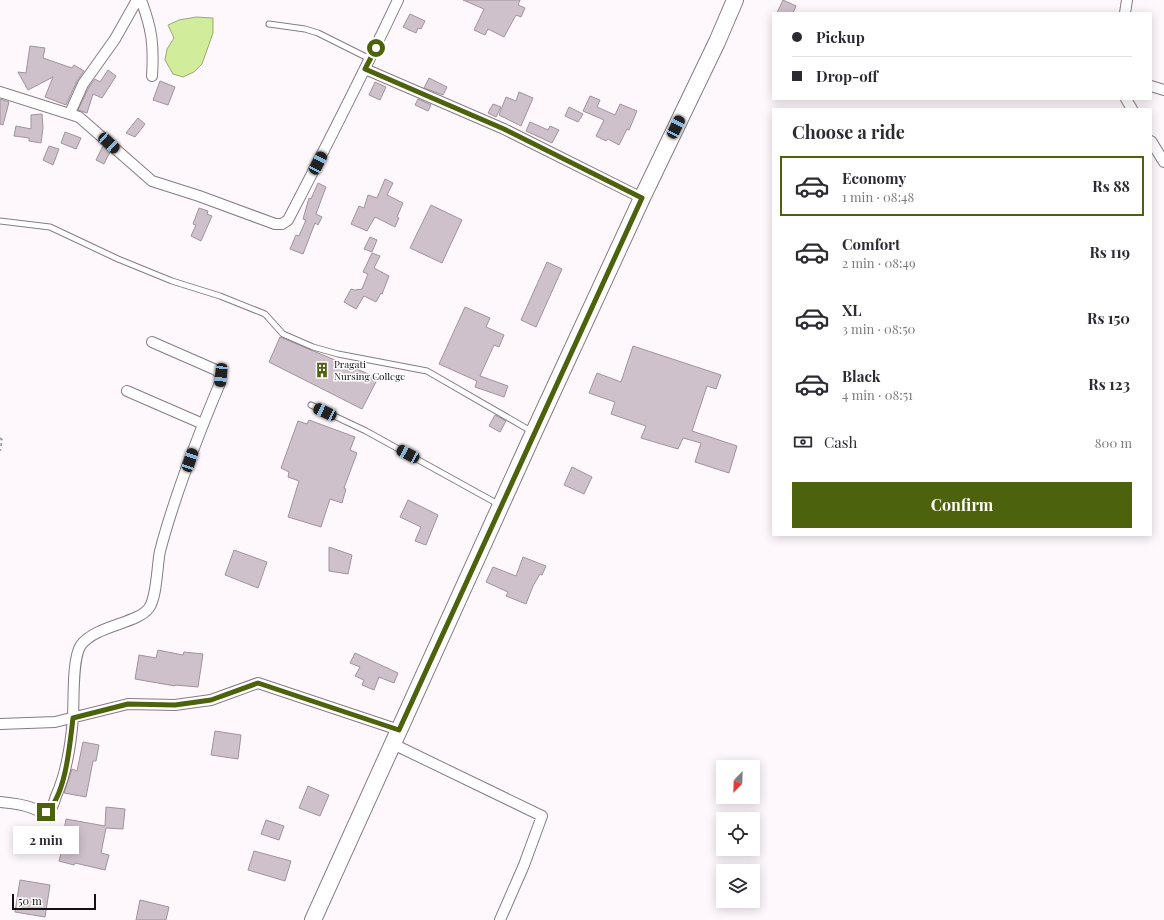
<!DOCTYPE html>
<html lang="en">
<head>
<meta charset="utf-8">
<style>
	:root { --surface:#fff; --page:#f2f2f3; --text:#2b2b33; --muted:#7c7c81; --line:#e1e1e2; --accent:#4d620c }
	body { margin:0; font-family:"Playfair Display",serif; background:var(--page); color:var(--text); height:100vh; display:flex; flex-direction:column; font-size:15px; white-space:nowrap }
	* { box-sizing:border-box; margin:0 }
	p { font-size:13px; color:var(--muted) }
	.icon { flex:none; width:22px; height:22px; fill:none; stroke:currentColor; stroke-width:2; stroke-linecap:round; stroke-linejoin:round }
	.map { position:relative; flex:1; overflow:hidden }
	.details { position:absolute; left:772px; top:108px; width:380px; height:428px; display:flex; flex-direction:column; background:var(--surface); border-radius:0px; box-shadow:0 2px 10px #0003 }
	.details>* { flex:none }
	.guide { position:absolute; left:772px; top:12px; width:380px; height:88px; border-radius:0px; box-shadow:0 2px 10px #0003; display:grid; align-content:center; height:88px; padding:0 20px; background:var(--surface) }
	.needle { width:26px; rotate:203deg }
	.controls { position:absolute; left:716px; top:760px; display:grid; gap:8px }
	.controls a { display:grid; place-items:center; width:44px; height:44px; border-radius:0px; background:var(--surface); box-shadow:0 2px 10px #0003; font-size:20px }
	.scale { position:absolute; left:12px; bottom:10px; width:84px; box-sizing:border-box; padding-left:4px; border:2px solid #161115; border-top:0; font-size:11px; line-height:14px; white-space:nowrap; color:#161115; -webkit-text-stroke:3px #fff; paint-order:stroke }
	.end { position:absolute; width:18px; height:18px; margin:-9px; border:5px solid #4d620c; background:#fff; box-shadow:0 0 0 2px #fff }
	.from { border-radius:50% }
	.bubble { position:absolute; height:28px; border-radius:0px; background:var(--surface); box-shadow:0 2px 10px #0003; font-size:13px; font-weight:700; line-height:28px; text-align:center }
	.car { position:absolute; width:12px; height:24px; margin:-12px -6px; border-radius:5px; box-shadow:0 0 3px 1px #0007; background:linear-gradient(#222 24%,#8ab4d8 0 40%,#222 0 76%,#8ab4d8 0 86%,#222 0) }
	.guide b { display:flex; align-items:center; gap:14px; height:38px; font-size:15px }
	.guide b+b { border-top:1px solid var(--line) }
	.guide i { width:10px; height:10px; background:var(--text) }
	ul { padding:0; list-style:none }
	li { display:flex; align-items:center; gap:12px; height:60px; margin:0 8px 6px; padding:0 12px; border:2px solid transparent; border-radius:0px }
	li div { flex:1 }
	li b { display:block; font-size:15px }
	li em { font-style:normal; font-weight:700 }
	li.active { border-color:var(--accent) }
	li>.icon { width:36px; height:36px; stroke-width:1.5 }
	h2 { padding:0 20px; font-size:18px; line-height:48px }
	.pay { display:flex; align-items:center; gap:10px; height:44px; padding:0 20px; font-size:15px }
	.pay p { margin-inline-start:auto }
	.primary-button { display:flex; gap:8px; margin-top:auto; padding:8px 20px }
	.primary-button a { flex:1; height:46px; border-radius:0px; background:var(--accent); color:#fff; font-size:16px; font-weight:700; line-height:46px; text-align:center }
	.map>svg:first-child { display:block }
	.water { fill:#d1ec9b; stroke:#99aa73 }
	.building { fill:#cfc1cb; stroke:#a0939c }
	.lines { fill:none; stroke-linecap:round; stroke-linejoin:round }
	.service-casing { stroke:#887b84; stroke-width:7 }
	.minor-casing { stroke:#887b84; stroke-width:12 }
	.trunk-casing { stroke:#887b84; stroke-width:18 }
	.path { stroke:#a5a0a4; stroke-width:2; stroke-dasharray:3 3; stroke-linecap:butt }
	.service { stroke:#fff; stroke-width:5 }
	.minor { stroke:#fff; stroke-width:10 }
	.trunk { stroke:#fff; stroke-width:16 }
	.route { stroke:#4d620c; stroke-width:5 }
	.labels { text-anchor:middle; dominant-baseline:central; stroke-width:3; stroke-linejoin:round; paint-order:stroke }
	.poi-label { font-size:10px; fill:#161115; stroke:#fff; text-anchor:start }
</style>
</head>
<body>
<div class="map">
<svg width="1164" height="920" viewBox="0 0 1164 920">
	<rect width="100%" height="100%" fill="#fef8fc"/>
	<path class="water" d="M196,17l17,1v15l-11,31 -8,8 -11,5 -10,-3 -8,-14 2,-11 7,-11 -6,-13 11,-5z"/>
	<path class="building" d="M463,0h57l-2,5 7,3 -4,9 -5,-2 -12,22 -16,-8 -3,6 -11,-5 10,-21z
		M783,0l13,6 -3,7h-16z
		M410,14l15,7 -4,8 -3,-1 -2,5 -13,-6z
		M30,46l15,2 -2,10 29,10 2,-3 10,6 -7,10 -11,24 -21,-8 8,-20 -25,13 -10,-18 8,1z
		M108,70l8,6 -14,22 -9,-4 -6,19 -9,-3 11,-23 6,-8 5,3z
		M429,78l18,9 -4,8 -19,-7z
		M160,81l15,6 -7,18 -15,-5z
		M375,82l11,5 -6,13 -11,-5z
		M519,92l14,6 -12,28 -22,-11 7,-18 10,4z
		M590,96l10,4 -3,7 18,8 5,-11 17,7 -8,19 -2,-1 -8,16 -11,-6 -2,2 -10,-5 8,-16 -21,-9z
		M0,99l9,3 -6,23 -3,-1z
		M418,99l13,6 -3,6 -13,-6z
		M493,104l8,3 -5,10 -8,-4z
		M569,107l14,7 -5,8 -13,-6z
		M42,114l1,14 -2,15 -12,-2v-3l-15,-2 2,-10 15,3v-14z
		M138,118l7,6 -10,13 -9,-4z
		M530,122l18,8 2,-4 9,4 -7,13 -26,-12z
		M65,132l16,6 -5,11 -15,-6z
		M49,146l10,3 -6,16 -10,-5z
		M103,146l7,6 -6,12 -8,-4z
		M385,179l8,4 -6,12 16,8 -6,14 2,1 -4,9 -20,-10 -8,14 -16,-7 8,-18 5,2 4,-13 9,3z
		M318,183l8,4 -10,27 6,3 -4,8 -3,-2 -12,31 -13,-5 6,-14 3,1 7,-16 -3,-1 6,-21 2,1z
		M431,205l31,15 -20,43 -32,-15z
		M199,208l9,3 -1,3 5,2 -11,25 -10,-5 5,-11 -3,-1z
		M370,237l7,3 -5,12 -8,-3z
		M372,253l8,3 -6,12 15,8 -7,18 -1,-1 -5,9 -12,-6 -8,13 -12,-7 7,-13 4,1 7,-1 6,-15 -5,-2z
		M547,262l15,7 -26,58 -15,-7z
		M465,307l25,11 -4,9 18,8 -5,12 -5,-2 -14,31 28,10 -4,11 -29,-10 2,-6 -38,-17z
		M280,337l98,41 -16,31 -93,-47z
		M633,346l88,29 -5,14 -9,-3 -15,45 45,15 -8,27 -34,-11 6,-19 -18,-5 -5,11 -37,-11 5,-12 -35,-12 4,-12 -26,-9 8,-20 24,9z
		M495,415l11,6 -6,11 -11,-6z
		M309,420l46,17 -5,13 7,3 -13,35 2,1 -4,14 -12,-4 -9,28 -33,-10 11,-36 -11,-4 1,-5 -8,-4 17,-47 9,3z
		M572,467l20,10 -8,17 -20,-9z
		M408,500l30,15 -12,30 -11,-4 6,-14 -21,-10z
		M329,547l23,8 -4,19 -19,-3z
		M234,550l33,12 -9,26 -33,-13z
		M523,557l23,9 -4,9 -2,-1 -7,12 -7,18 -20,-8 2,-4 -22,-10 7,-15 23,9z
		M158,650l25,5 1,-3 19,2 -5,33 -23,-2v1l-40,-7 4,-24 17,3z
		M355,653l43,20 -4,10 -15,-6 -5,13 -12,-5 2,-5 -9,-4 5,-9 -10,-4z
		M215,731l26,4 -3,24 -27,-4z
		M83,742l16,3 -3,16h-3l-7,36 -22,-4 8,-24 5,2z
		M308,786l21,9 -9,21 -21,-8z
		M106,807l19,2 -2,20 -17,-1 -5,25 8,2 -4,15 -30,-7 -1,2 -15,-4 5,-19h-2l4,-23 39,7z
		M266,820l18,6 -5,14 -18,-6z
		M254,851l37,10 -6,20 -37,-11z
		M20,880l30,5 -5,32 -30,-5z
		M140,900l29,7 -3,13h-30z"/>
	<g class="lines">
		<g class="service-casing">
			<path id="service" d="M269,24l36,5 13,4 52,26
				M0,221l50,6 68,32 54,22 48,15 45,18 18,20 30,13 25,7 89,17 104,60
				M311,405l55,26 132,73"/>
		</g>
		<g class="minor-casing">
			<path id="minor" d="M141,0c11,29 13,45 11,76
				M1125,13l2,-13
				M365,69l139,60 138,69
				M1151,86l13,4
				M0,92l79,25 73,64 47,15 76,28h7l6,-4c38,-73 75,-146 110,-220
				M1126,99l6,10
				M70,113l13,-29 32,-45 22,-39
				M1151,141l13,21
				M127,391l76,33
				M0,724l55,-2 73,-18 47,1 36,-5 47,-17 141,47
				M393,744l149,72 -18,49 -24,55
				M0,802c11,1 22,2 32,6 5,2 10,5 15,3 6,-2 7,-9 9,-15 11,-24 15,-52 17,-79 1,-17 -1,-59 8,-72 15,-20 56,-21 68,-37 8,-11 8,-43 11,-57 15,-57 37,-113 60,-168l1,-8 -5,-5 -64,-28"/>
		</g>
		<g class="trunk-casing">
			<path id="trunk" d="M313,920l221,-488 108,-234 75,-156 18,-42"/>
		</g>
		<path class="path" d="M0,438l2,2 -2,11"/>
		<use href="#service" class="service"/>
		<use href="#minor" class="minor"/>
		<use href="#trunk" class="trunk"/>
	</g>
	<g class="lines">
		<path class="route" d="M46,812c20,-15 24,-70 27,-94l55,-14 47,1 36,-5 47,-17 141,47 243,-532 -138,-69 -139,-60 11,-21"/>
	</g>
	<defs>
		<g id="building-bare" transform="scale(1.2)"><path d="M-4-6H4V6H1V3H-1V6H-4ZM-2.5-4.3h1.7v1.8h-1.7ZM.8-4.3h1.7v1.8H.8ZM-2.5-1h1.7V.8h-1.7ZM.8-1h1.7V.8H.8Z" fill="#4d620c" stroke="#fff" stroke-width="2.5" paint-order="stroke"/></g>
	</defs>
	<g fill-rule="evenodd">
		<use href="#building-bare" x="322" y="370"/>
	</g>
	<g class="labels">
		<g class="poi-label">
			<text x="334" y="364">Pragati<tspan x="334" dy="12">Nursing College</tspan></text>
		</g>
	</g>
</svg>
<div class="controls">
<a><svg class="needle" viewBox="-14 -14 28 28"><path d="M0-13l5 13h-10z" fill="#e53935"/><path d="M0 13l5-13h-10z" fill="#7c7c81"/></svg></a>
<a><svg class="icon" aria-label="locate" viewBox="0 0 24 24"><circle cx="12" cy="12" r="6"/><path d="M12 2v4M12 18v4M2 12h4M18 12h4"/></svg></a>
<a><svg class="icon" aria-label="layers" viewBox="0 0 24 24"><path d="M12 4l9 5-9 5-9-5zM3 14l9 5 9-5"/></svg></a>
</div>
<div class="scale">50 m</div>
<i class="end from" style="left:376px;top:48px"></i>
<i class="end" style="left:46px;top:812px"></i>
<div class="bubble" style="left:13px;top:826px;width:66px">2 min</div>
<i class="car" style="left:676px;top:127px;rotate:26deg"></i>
<i class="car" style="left:109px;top:143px;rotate:133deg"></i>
<i class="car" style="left:318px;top:163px;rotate:27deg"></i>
<i class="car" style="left:221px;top:375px;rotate:186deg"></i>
<i class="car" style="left:325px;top:412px;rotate:295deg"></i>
<i class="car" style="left:408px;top:454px;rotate:298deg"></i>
<i class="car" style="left:190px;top:460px;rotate:18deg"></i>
<div class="guide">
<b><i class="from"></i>Pickup</b>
<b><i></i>Drop-off</b>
</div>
<section class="details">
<h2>Choose a ride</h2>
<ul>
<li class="active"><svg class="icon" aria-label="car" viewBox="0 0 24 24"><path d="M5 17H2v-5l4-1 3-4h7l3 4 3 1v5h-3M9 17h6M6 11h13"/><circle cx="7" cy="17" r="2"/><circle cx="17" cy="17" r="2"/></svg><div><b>Economy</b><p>1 min · 08:48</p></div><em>Rs 88</em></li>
<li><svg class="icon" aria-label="car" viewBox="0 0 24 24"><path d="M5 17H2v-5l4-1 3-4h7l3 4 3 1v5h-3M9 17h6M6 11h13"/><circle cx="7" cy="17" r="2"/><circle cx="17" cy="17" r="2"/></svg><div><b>Comfort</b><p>2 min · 08:49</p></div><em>Rs 119</em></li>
<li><svg class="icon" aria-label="car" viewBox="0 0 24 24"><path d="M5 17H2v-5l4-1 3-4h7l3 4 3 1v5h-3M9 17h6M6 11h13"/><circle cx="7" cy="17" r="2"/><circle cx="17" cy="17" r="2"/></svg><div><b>XL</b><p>3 min · 08:50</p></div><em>Rs 150</em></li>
<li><svg class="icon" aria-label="car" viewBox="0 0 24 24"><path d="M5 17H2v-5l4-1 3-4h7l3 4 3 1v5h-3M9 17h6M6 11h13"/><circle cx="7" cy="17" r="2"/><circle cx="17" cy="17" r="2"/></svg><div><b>Black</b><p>4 min · 08:51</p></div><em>Rs 123</em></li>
</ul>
<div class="pay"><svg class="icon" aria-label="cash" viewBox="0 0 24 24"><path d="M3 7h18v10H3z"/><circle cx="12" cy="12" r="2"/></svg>Cash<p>800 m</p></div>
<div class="primary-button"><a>Confirm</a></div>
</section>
</div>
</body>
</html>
